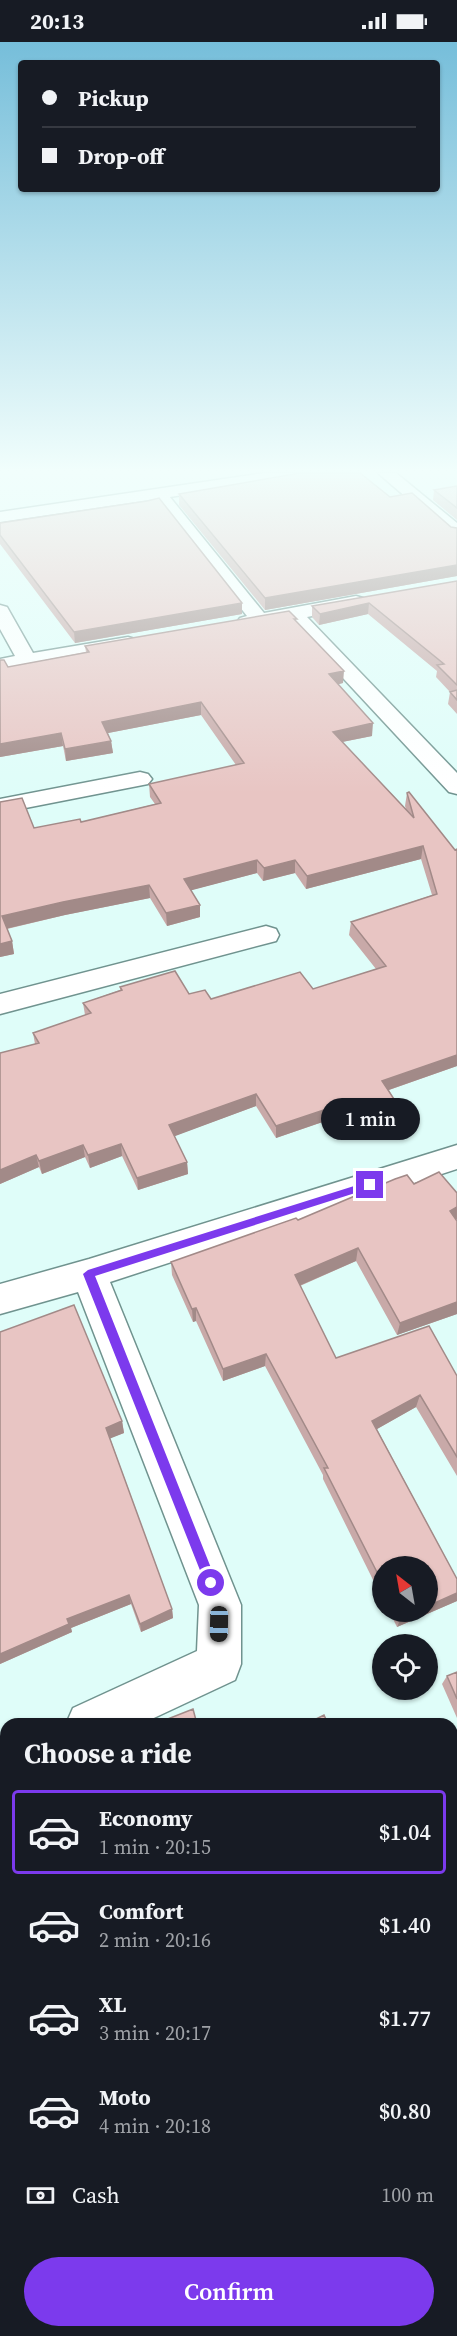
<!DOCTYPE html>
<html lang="en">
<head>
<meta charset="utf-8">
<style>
	:root { --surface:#171b24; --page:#20242c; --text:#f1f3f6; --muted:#9ea1a6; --line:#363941; --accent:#7c3aed }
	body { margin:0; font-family:"Source Serif 4",serif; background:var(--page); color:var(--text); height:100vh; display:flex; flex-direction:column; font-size:22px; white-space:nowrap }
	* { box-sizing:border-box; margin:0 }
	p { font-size:20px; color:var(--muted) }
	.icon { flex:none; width:33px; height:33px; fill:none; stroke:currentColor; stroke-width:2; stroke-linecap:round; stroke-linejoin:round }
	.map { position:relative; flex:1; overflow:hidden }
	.side { position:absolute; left:0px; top:1676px; width:458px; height:620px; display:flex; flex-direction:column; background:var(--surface); border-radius:18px 18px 0 0; box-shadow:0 2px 4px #0004 }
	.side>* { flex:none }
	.top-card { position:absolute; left:18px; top:18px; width:422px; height:132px; border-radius:6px; box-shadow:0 2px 4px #0004; display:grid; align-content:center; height:132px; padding:0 24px; background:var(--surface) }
	.needle { width:39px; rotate:329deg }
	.tools { position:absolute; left:372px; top:1514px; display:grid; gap:12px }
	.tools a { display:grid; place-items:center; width:66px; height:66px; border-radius:50%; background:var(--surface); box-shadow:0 2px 4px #0004; font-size:30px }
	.end { position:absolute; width:27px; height:27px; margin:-14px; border:8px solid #7c3aed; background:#fff; box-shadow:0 0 0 3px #fff }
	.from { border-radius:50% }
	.bubble { position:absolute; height:42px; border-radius:21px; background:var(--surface); box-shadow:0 2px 4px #0004; font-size:20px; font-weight:600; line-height:42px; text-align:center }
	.car { position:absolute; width:18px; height:36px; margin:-18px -9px; border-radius:8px; box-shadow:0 0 4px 2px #0007; background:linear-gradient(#222 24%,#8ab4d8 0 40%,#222 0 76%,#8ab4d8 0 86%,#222 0) }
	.top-card b { display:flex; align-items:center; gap:21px; height:57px; font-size:22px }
	.top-card b+b { border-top:2px solid var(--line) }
	.top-card i { width:15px; height:15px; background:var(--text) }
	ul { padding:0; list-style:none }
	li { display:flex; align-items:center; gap:18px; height:84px; margin:0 12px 9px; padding:0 12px; border:3px solid transparent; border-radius:6px }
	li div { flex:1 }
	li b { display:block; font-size:22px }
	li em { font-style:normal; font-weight:600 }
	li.on { border-color:var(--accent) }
	li>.icon { width:54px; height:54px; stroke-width:1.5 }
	h2 { padding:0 24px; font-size:27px; line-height:72px }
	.pay { display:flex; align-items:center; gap:15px; height:66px; padding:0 24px; font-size:22px }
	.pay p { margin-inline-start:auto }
	.button { display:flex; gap:12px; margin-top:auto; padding:12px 24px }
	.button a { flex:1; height:69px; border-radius:36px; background:var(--accent); color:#fff; font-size:24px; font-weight:600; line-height:69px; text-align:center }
	.status { display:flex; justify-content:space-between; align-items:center; height:42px; padding:0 30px; background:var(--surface); direction:ltr }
	.status svg { height:16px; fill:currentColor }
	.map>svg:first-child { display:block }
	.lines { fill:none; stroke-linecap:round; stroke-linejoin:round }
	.street-casing { stroke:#70938f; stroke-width:3 }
	.secondary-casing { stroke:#70938f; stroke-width:3 }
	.street { fill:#fff; fill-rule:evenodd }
	.secondary { fill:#fff; fill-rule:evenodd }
	.wall { fill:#c8a9a8 }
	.shaded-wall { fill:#a28a88 }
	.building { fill:#e8c5c3; stroke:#a28a88; stroke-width:1.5 }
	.route { fill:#7c3aed }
</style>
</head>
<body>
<div class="status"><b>20:13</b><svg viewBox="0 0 49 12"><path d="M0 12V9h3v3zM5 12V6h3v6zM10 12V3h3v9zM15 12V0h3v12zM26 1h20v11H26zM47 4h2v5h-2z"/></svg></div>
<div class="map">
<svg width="457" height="2294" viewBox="0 0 457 2294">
	<rect width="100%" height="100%" fill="#dffdf9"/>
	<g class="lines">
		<g class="street-casing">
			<path id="street" d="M378,431h18l61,50v14l-6,-1z
				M159,447l6,2 99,122 92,-17 7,2 2,4 -2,4 -56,11 150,156v21l-8,-2 -160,-172 -42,8 -7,-2 -3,-4 3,-4 7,-2 -96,-122z
				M0,563l7,2 26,46 95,-16 7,2 3,4 -3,4 -7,2 -128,22v-12l15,-3 -15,-27z
				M140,730l8,2 4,5 -4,5 -148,29v-14z
				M266,884l10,3 3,6 -3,6 -276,73v-20z
				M457,1103v24l-347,113 131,323v59l-6,16 -94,44h-75l7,-16 124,-57 2,-46 -121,-313 -78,22v-30l89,-25z
				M6,1696v47l-6,2v-47z
				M0,1906l6,3v69l-6,-2z
				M77,2289h60l1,5h-60z"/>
		</g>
		<g class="secondary-casing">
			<path id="secondary" d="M265,431h42l-8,5 -299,44v-10z"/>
		</g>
		<use href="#street" class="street"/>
		<use href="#secondary" class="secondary"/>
	</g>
	<path class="wall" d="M296,431h64l30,24 61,30 6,1v48l-192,34 -86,-105v-11l117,-20z
		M457,444v34l-24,-20 1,-10z
		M0,481l242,91 -167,29 -75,-99z
		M457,539v133l-9,-10 2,-12 -14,-15 1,-6 -69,-57 -49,11 -7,-8v-11z
		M296,580l47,61 -5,1 34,52 -30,6 64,67 -1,-3 2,-13 48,57 2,216 -68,24 5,9 -2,12 -46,14 -6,-9 -64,22 -20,-32 -82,30 13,26 1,12 -50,16 -16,-34 -32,12 -5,-11 -43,17 -3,-7 -39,17v-131l35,-9 -2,-11 52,-18 -2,-12 37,-13v-3l69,7 22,5 102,-10 63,-20 -27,-34 2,-13 81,-27 -11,-36 -115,30 -11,-16 -32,8 -6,-8 -66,17 9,27 -33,9 -17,-28 -85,17 -58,14 5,12 2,13 -14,3v-155l34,26 47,-6 74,-18 -5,-7 -1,-13 87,-19 -35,-50 -93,18 3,8 2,12 -47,8 -3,-15 -63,11v-97l8,7 78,-15 -1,-6z
		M414,1142l43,9v26l-1,1 1,1v93l-60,21 -41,-74 -56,25 36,72 121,18v100l-41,-69 -39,22 80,150v22l-60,26 -8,-16h39l-46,-45v32l-59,-119v-4l-58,-109 -42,15 -27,-60 -3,1 -21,-47 -1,-13 127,-42z
		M0,1290l122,89 2,12 -14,5 62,171 1,9 -32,14 -10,-28 -60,24 1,4 -72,32z
		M457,1630v46l-15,-34 5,-8z"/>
	<path class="shaded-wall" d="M457,523v11l-192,34v-12z
		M242,561v11l-167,29 -1,-11z
		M369,561l-1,11 -49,11 1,-11z
		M344,629l-1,12 -15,4 1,-13z
		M201,660v13l-98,19 -1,-12z
		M373,681l-1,13 -40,8 1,-12z
		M61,691l2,13 -63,11v-13z
		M111,699l2,12 -47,8 -1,-12z
		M423,804l-2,13 -115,30 1,-13z
		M257,818v13l-72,19 -1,-13z
		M295,818v13l-32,8 1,-13z
		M149,843l1,13 -85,17 -60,14 -3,-13 61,-14z
		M200,863v12l-33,9 -1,-13z
		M12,899l2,13 -14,3v-13z
		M457,1013v11l-77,27 2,-12z
		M256,1052v12l-86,32 -1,-13z
		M394,1057l-2,12 -46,14 2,-12z
		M342,1062l-2,12 -64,22v-12z
		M121,1102l1,12 -32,12 -2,-13z
		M83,1103l2,12 -43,17 -3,-13z
		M36,1113l3,12 -39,17v-14z
		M187,1120l1,12 -50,16 -1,-12z
		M457,1165v12l-11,5 4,-13z
		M358,1206l-2,13 -62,27 1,-13z
		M457,1260v12l-60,21 3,-12z
		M196,1266v13l-3,1 -1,-13z
		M266,1312l-1,12 -42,15v-12z
		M420,1353l-4,12 -46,26 2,-12z
		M122,1379l2,12 -15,6 -3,-11z
		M457,1551v8l-60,26 4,-9 15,-7h12v-5z
		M129,1553l2,9 -60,24 1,4 -72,32v-10l67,-35z
		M172,1567l1,9 -32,14 -1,-8z"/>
	<path class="building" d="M300,431h60l30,24 22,-4 39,34 6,1v37l-192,33 -86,-104z
		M457,444v22l-23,-18z
		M159,456l83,105 -168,29 -74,-97v-12l147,-22z
		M457,539v104l-20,-20 7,-1 -75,-61 -49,11 -8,-8z
		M289,569l8,8h-3l50,52 -15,3 44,49 -40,9 81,86 -7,-25 2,-1 46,58 2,-1v206l-75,26 12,18 -46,14 -6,-9 -66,22 -20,-32 -87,31 18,37 -50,16 -16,-34 -33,11 -5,-10 -44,16 -3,-6 -36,15v-117l39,-10 -6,-10 58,-20 -8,-10 39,-13 -2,-3 55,-16 14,23 16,-4 6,9 89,-27 13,17 73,-23 -35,-44 86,-28 -14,-48 -116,30 -12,-16 -31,8 -7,-8 -73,19 16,26 -34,8 -17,-28 -86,17 -61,14 10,25 -12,3v-142l22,-4 12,30 46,-9 1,3 80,-19 -12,-19 95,-21 -43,-61 -99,20 9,19 -46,8 -4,-16 -61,11v-84h4l4,7 81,-15 -4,-6z
		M457,648v10l-7,-8z
		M439,1130l18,21v14l-7,4 7,10v81l-57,21 -42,-75 -63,27 41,83 93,-32 28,50v81l-37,-62 -48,26 85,158v14l-29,13v-40h-46v16l-58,-114h4l-62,-114 -43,15 -27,-61 -4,1 -21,-47 125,-44 2,2 97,-41 12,-4 7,9z
		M74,1263l48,116 -16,7 66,181 -32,15 -11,-29 -62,24 2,5 -69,30v-322z
		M397,1569h19l-15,7z
		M457,1630v27l-10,-23z
		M193,1667l4,15h-42z
		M324,1673l4,9h-22z
		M457,1759v86l-5,3v-87z
		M452,2068l5,15v23l-5,3z"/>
	<linearGradient id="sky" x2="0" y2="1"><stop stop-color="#76beda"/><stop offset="0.57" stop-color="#f1fefc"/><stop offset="1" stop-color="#f1fefc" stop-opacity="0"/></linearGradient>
	<rect width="457" height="752" fill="url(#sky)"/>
	<path class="route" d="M370,1139l4,1v5l-279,89 122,307 -2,4 -4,2 -4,-2 -2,-4 -122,-309 5,-4z"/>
</svg>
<div class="tools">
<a><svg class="needle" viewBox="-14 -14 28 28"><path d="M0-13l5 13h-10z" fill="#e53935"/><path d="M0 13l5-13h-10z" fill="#9ea1a6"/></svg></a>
<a><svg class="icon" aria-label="locate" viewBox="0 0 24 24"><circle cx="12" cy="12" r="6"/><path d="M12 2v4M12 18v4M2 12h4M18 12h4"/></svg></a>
</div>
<i class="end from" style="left:211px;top:1541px"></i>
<i class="end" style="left:370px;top:1143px"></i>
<div class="bubble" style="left:321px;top:1056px;width:99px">1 min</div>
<i class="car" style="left:219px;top:1582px;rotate:181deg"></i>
<div class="top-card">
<b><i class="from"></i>Pickup</b>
<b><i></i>Drop-off</b>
</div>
<section class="side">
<h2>Choose a ride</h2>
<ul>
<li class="on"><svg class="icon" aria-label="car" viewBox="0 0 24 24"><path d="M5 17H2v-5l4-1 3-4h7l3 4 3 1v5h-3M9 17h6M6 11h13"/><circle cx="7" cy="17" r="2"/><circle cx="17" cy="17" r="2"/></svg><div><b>Economy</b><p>1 min · 20:15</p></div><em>$1.04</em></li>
<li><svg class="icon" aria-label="car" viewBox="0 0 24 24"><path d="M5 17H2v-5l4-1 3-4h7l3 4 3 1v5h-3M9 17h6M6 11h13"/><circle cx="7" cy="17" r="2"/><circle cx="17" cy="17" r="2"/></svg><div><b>Comfort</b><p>2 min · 20:16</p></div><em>$1.40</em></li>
<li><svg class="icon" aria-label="car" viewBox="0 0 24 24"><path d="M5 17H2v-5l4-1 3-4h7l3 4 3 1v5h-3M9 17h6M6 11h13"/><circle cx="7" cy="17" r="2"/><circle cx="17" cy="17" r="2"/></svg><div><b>XL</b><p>3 min · 20:17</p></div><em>$1.77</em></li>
<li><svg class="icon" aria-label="car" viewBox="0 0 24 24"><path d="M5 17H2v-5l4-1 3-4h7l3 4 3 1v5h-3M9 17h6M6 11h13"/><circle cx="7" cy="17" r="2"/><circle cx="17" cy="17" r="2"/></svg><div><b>Moto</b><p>4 min · 20:18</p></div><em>$0.80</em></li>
</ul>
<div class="pay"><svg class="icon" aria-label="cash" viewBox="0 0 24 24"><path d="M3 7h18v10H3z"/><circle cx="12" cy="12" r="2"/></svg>Cash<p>100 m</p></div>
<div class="button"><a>Confirm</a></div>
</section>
</div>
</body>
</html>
